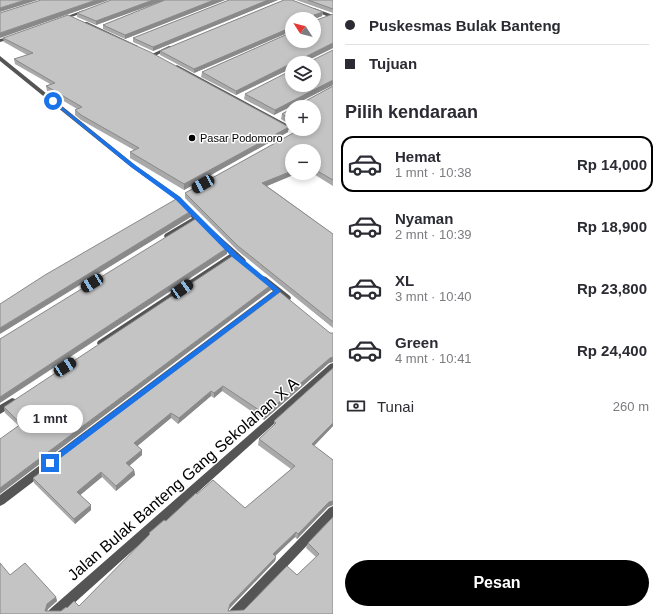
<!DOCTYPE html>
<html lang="id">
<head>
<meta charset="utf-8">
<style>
	:root { --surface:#fff; --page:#f2f2f3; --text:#2b2b33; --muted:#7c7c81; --line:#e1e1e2; --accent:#000 }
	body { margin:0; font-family:Helvetica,sans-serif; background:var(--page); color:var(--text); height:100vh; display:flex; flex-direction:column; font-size:15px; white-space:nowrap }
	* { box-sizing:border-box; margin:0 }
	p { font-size:13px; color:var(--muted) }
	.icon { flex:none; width:22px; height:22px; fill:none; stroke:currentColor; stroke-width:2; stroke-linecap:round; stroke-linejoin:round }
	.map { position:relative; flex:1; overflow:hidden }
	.panel { display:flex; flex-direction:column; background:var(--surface); width:328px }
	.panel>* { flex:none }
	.top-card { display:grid; align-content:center; height:88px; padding:0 12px; background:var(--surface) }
	.needle { width:26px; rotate:306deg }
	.fabs { position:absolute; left:285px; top:12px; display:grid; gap:8px }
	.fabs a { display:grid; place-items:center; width:36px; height:36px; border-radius:50%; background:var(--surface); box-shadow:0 2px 6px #0003; font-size:20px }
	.end { position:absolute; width:18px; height:18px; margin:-9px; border:5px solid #1a73e8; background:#fff; box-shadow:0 0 0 2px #fff }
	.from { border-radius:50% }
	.bubble { position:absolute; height:28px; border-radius:14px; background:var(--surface); box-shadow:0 2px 6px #0003; font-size:13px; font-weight:600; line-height:28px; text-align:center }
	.car { position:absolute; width:12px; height:24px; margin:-12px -6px; border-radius:5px; box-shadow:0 0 3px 1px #0007; background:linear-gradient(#222 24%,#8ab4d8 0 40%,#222 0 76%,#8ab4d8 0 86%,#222 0) }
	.top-card b { display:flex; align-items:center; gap:14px; height:38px; font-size:15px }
	.top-card b+b { border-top:1px solid var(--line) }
	.top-card i { width:10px; height:10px; background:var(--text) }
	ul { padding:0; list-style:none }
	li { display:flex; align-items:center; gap:12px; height:56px; margin:0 8px 6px; padding:0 4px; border:2px solid transparent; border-radius:12px }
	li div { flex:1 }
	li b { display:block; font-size:15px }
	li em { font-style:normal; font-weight:600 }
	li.on { border-color:var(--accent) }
	li>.icon { width:36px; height:36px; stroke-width:1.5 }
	h2 { padding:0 12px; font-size:18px; line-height:48px }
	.pay { display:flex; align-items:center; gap:10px; height:44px; padding:0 12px; font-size:15px }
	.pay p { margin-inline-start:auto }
	.primary-button { display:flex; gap:8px; margin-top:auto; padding:8px 12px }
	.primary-button a { flex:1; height:46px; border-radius:24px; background:var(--accent); color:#fff; font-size:16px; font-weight:600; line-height:46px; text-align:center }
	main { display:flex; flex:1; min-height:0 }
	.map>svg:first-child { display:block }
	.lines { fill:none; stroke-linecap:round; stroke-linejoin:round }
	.minor { fill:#555; fill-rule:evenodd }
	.wall { fill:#a9a9a9 }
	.shaded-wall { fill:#898989 }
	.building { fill:#c4c4c4; stroke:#898989 }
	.route { fill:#1a73e8 }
	.poi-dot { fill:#000; stroke:#fff; stroke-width:1.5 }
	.labels { text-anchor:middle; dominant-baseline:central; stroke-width:3; stroke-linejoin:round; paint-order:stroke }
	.far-poi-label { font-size:11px; fill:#000; stroke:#fff; text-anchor:start }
	.near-street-label { font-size:16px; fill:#000; stroke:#fff }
</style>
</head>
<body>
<main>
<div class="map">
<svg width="333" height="614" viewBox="0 0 333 614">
	<rect width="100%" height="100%" fill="#fff"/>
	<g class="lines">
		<path class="minor" d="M314,8l19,7v1l-4,1 -17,-7v-1z
			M84,10l4,1 -25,9 -4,-1z
			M83,22h4l51,24 -4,1 -51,-23z
			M13,36l2,1v1l-15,4v-3z
			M169,46l4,1 -18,9 -5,-1z
			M0,56l135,109 45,32 18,20 47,42 1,2 -1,2h-6l-5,-5 -130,87h-6l-1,-2 1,-2 132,-87 -34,-33 -25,17h-6l-1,-2 1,-2 27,-16 -16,-19 -45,-32 -131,-106z
			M177,65l115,62v2h3l-3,2 -2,-1 -115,-62 -1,-1z
			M263,276l3,1 24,19 1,2 -1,2h-6l-6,-5 -274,209 -4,2v-11l273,-204 -13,-10 -1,-2 1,-2z
			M333,363v8l-271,243h-15l2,-4 281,-246z
			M12,398l3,1 2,3 -2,3 -15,9v-9z
			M333,506v12l-91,96h-14l2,-4 99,-102z"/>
	</g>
	<path class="wall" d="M165,0l-69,25 -19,-8v-4z
		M165,0h60l-100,39 -22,-10v-4z
		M229,0h49l-125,51 -20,-9v-4z
		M284,0h8l31,12 -1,4 -8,3h-22v12l-98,42 -34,-18v-4z
		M296,0h37v13z
		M333,14v34l-24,12 24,25 -37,19h4l33,-18v100l-21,-13h2v-22l-22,22h6l-31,13 66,48v94l-95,-77 -53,-53v-5l110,-61 2,-2v-1h17l-20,-24 -20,10 -30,-16 1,-5 69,-9 -22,-22v5l-56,27 -35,-18 1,-5z
		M3,38l285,94 -104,58 -54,-32v-6l4,-2 -53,-30 -6,-5v-5l2,-1 -30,-18 -1,-5 4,-2 -35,-20 -1,-5 13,-4 -23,-13z
		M292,108v18l-11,-7 1,-5z
		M271,285v5l-252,136 -14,-13 -1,-6z
		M330,333h3v29l-4,1 -65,57 -42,-29 -8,7 -3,-2 -33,28 -7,-6 -34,28 5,4v5l-13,10 5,5 1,5 -19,16 -14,-14 -22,18 11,10v5l-16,14 -41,-41 -1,-5z
		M333,368v58l-19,20 19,14v45l-5,2 -31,32 -2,-2 -20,19 1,1 -1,4 -46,48 -1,2 16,-1 53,-35 19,-18 -10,-9 2,-5 25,-26v97h-333l10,-39 46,22 1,4 -9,8 -1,2h14l6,-3 12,-2 70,-70v-3l17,-12 31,-27 48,14 46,-39 -33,-24 1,-6 15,-13v-5z"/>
	<path class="shaded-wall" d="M25,0h13l-38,12v-4z
		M96,0h13l-109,38v-5z
		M153,0h12l-69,25v-4z
		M214,0h11l-100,39v-4z
		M268,0h10l-125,51v-4z
		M323,12l-1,4 -8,3v-4z
		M292,27v4l-98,42v-4z
		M333,43v5l-29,14 1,-5z
		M292,63v5l-56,27v-4z
		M333,80v5l-59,30 1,-5z
		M289,127l-1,5 -104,58v-6z
		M292,171v2h6l-36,15v-5z
		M191,211v6l-191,117v-6z
		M227,248v6l-227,149v-6z
		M271,285v5l-271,204v-6z
		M333,357v5l-4,1 -65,57 1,-6 65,-56z
		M223,386l-1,5 -8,7v-5z
		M211,391v5l-33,28 1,-6z
		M171,413v5l-37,31v-6z
		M333,423v3l-22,23 1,-5z
		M142,450v5l-15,13 -1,-5z
		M134,470l1,5 -19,16v-5z
		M101,472l1,5 -24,20 -1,-5z
		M333,501v4l-5,2 -31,32 1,-5 31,-32z
		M91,505v5l-16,14 -1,-5z
		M296,532l-1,5 -23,22 1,-5z
		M276,557l-1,4 -46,48 -2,5 3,-10z
		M56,597l1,4 -9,8 -2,5 -1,-3 2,-7z"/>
	<path class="building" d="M0,0h25l-25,8z
		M41,0h55l-96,33v-20z
		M111,0h42l-57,21 -19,-8z
		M165,0h49l-89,35 -22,-10z
		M229,0h39l-115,47 -20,-9z
		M284,0h8l31,12 -9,3v4h-22v8l-98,42 -34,-18z
		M308,0h25v9z
		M333,14v29l-28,14 -1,2 9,1 20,-10v30l-58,30 -30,-16 47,-24v15h22v-22h-22l-56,28 -34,-19 90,-40v9h22v-20z
		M68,15l82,37 139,75 -105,57 -54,-32 9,-4 -58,-33 -6,-5 7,-3 -36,-21 9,-3 -41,-24 19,-6 -30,-15z
		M333,86v94l-19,-11v-18h-22v20l-30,12 71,51v88l-95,-76 -53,-53 110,-61 3,-3h16v-22h-21l1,-3h6z
		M292,108v12l-10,-6z
		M178,198l13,13 -191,117v-24l45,-29z
		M197,218l30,30 -227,149v-58z
		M234,255l37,30 -271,203v-49l21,-15 -17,-17z
		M280,292l50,41h3v24l-3,1 -65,56 -42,-28 -9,7 -3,-2 -32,27 -8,-5 -37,30 8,7 -16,13 8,7 -18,16 -15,-14 -24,20 14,13 -17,14 -41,-41z
		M333,368v55l-21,21 21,16v41l-4,1 -31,32 -2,-2 -23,22 3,3 -46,47 -2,7 16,-1 43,-44 10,9 22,-21 -11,-11 25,-26v97h-333v-51l10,12 15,-12 31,34 -9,7 -2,7h16l5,-4 1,1 7,-7 5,5 71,-72 -1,-1 15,-13 2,1 30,-28 1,1 16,-14 32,28 50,-42 -36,-27 17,-16 -2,-2z"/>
	<path class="route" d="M53,100l82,65 45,32 56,56 45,38 -231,175 -3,-3 1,-3 226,-169 -43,-35 -55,-56 -45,-33 -79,-65z"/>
	<circle class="poi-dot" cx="192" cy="138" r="4"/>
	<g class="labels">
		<g class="far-poi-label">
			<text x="200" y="138">Pasar Podomoro</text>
		</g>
		<g class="near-street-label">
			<text transform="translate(183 479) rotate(-41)">Jalan Bulak Banteng Gang Sekolahan X A</text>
		</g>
	</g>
</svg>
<div class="fabs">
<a><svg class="needle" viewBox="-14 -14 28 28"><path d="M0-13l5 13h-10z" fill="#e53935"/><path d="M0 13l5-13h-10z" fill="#7c7c81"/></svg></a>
<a><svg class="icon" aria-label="layers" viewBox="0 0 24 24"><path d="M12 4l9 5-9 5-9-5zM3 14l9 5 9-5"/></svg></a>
<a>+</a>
<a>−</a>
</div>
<i class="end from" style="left:53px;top:101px"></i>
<i class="end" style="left:50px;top:463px"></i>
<div class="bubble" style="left:17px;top:405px;width:66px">1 mnt</div>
<i class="car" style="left:203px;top:184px;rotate:241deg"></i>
<i class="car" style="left:92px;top:283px;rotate:238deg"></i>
<i class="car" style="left:182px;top:289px;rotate:56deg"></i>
<i class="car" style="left:65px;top:367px;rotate:57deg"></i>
</div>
<section class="panel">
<div class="top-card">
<b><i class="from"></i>Puskesmas Bulak Banteng</b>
<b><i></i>Tujuan</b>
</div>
<h2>Pilih kendaraan</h2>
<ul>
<li class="on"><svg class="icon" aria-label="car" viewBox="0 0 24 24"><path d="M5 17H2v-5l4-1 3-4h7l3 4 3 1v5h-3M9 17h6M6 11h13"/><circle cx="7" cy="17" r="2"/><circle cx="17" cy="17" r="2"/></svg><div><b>Hemat</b><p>1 mnt · 10:38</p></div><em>Rp 14,000</em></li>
<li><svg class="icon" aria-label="car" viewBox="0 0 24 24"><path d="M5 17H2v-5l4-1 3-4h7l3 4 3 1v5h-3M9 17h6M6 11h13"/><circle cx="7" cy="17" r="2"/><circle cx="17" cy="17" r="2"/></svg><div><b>Nyaman</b><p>2 mnt · 10:39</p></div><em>Rp 18,900</em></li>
<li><svg class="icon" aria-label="car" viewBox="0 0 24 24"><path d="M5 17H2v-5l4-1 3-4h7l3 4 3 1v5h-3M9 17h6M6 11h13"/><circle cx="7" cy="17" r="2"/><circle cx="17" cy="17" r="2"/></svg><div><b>XL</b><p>3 mnt · 10:40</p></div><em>Rp 23,800</em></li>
<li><svg class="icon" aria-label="car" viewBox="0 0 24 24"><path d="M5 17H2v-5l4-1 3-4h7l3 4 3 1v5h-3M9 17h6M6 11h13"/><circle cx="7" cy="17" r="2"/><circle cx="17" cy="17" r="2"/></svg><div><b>Green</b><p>4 mnt · 10:41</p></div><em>Rp 24,400</em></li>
</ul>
<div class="pay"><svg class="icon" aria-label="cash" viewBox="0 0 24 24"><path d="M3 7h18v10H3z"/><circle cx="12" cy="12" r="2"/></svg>Tunai<p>260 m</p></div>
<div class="primary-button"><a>Pesan</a></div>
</section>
</main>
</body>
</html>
